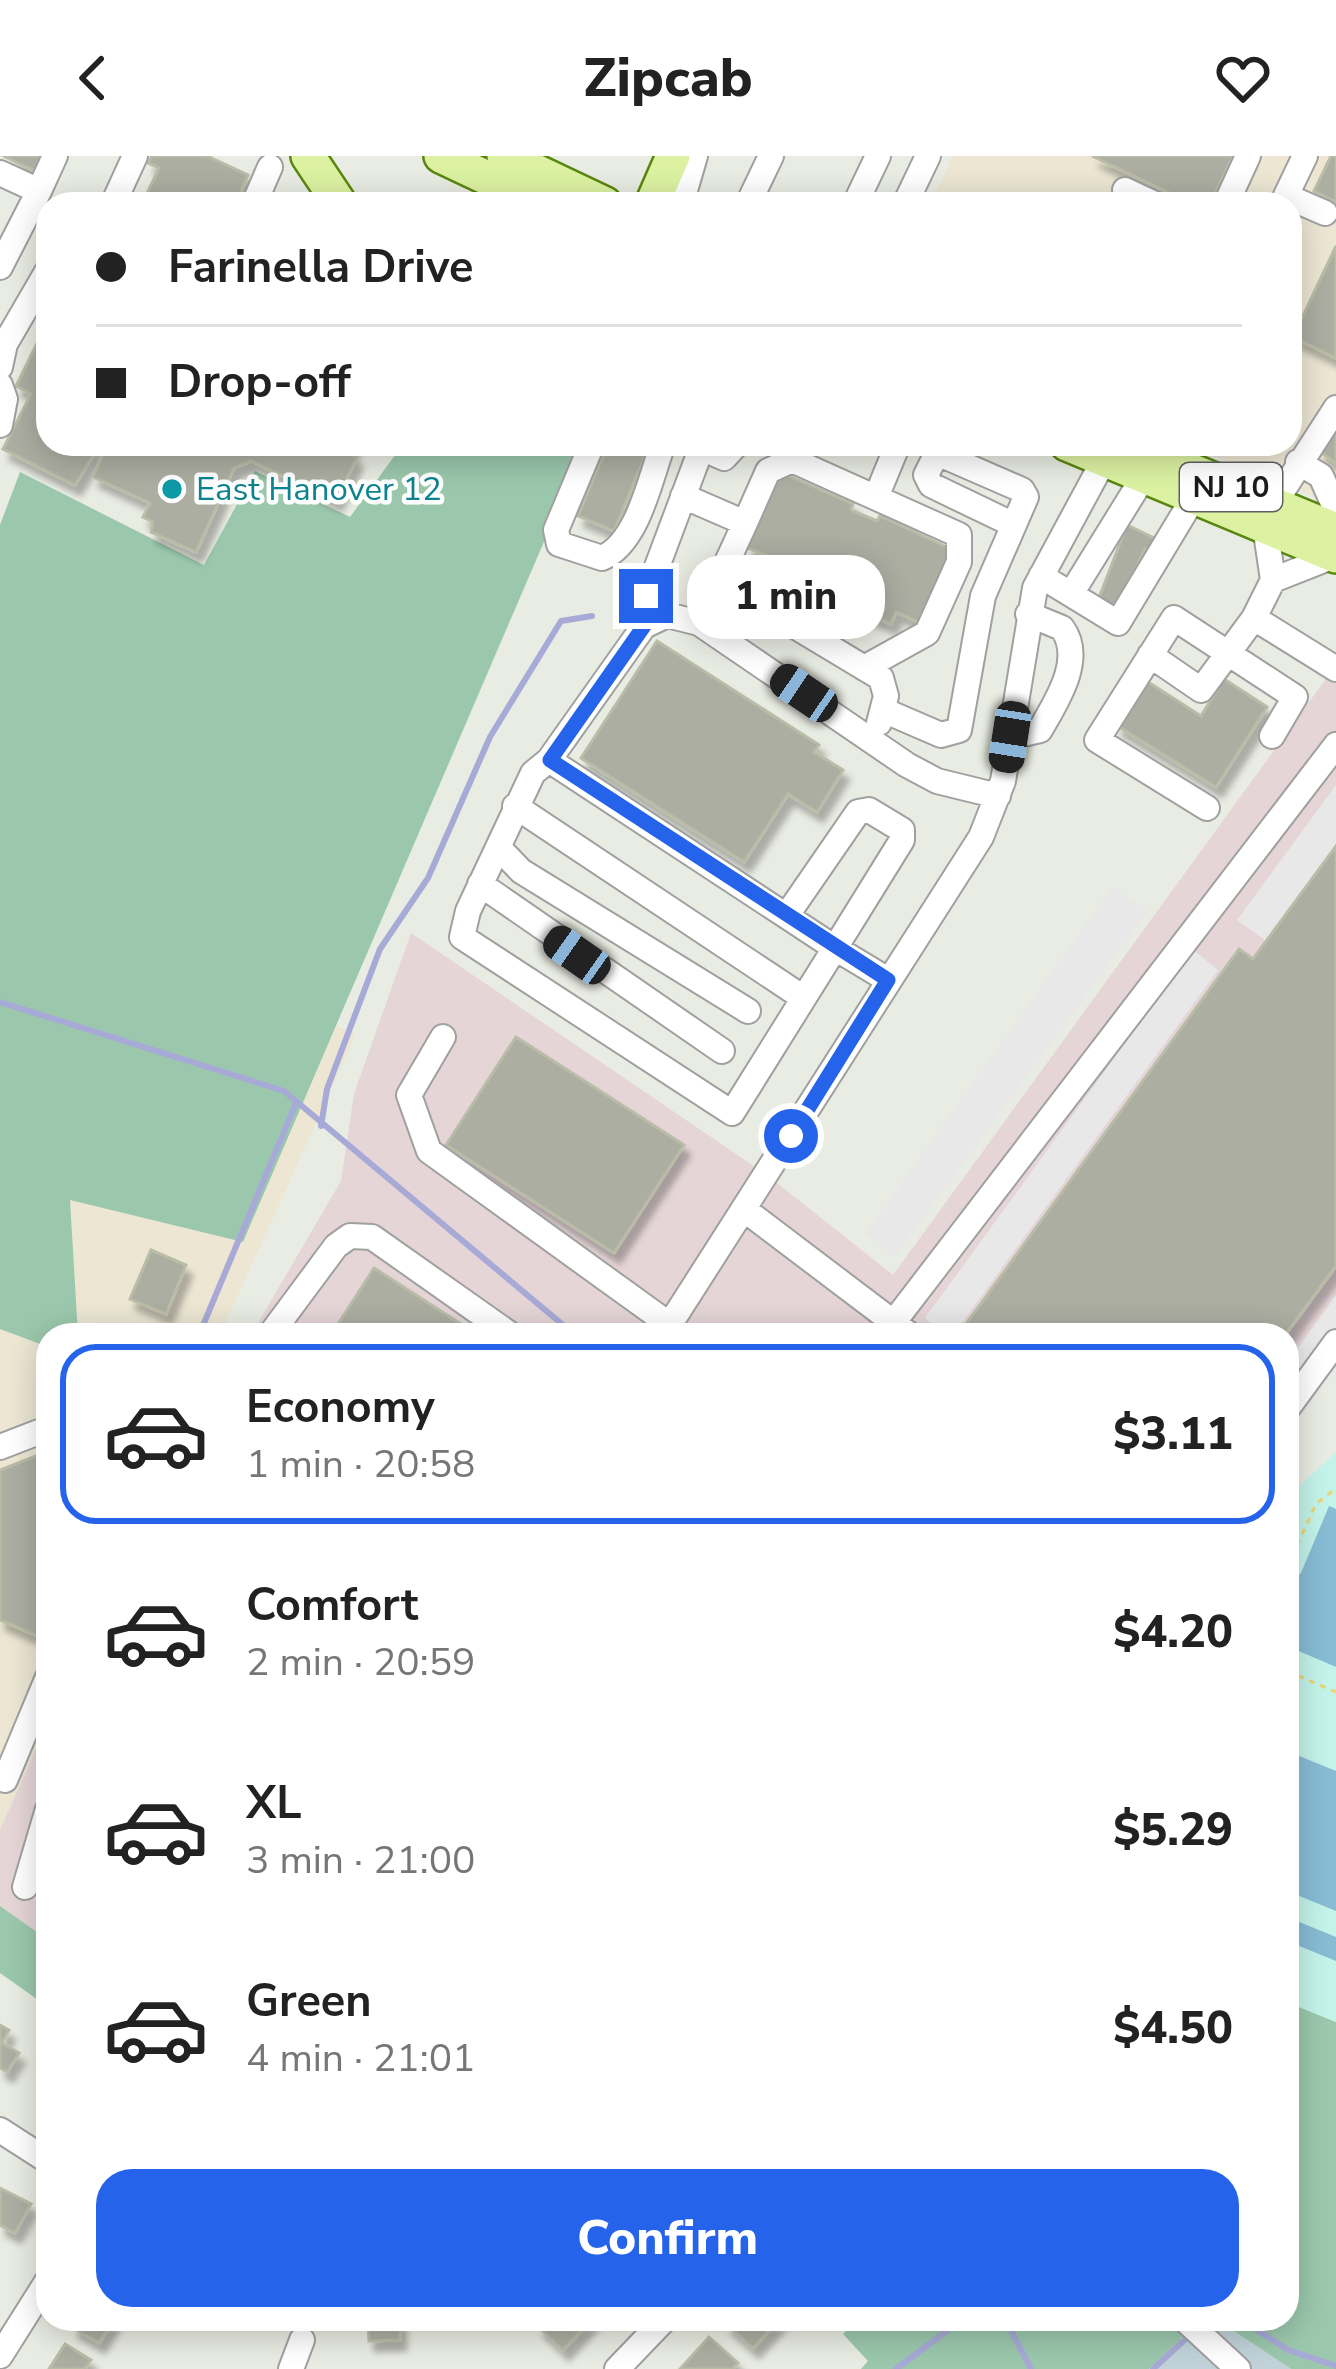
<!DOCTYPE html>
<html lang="en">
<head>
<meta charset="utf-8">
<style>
	:root { --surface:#fff; --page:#f6f6f6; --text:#222; --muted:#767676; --line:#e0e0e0; --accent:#2563eb }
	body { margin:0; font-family:"Nunito Sans",sans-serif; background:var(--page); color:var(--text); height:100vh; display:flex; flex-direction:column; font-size:45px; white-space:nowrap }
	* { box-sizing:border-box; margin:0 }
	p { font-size:39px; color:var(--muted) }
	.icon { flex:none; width:66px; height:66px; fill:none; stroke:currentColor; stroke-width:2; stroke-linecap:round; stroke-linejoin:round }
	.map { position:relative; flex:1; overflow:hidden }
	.drawer { position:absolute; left:36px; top:1167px; width:1263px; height:1008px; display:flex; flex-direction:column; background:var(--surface); border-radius:36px; box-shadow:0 6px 30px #0003 }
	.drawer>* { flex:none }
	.guide { position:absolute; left:36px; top:36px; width:1266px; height:264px; border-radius:36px; box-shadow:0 6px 30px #0003; display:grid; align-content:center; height:264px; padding:0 60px; background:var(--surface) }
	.end { position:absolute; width:54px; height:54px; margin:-27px; border:15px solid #2563eb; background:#fff; box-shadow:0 0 0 6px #fff }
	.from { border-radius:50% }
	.bubble { position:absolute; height:84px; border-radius:36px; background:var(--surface); box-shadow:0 6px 30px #0003; font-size:39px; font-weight:800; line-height:84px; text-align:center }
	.car { position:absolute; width:36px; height:72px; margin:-36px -18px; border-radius:15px; box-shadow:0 0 9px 3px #0007; background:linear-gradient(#222 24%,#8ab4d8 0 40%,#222 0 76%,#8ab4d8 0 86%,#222 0) }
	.guide b { display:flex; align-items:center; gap:42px; height:114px; font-size:45px }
	.guide b+b { border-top:3px solid var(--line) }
	.guide i { width:30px; height:30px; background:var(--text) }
	ul { padding:21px 0 0; list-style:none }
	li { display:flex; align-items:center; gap:36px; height:180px; margin:0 24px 18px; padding:0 36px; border:6px solid transparent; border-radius:36px }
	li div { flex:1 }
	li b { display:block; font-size:45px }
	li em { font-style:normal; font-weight:800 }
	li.active { border-color:var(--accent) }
	li>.icon { width:108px; height:108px; stroke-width:1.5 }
	.action { display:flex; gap:24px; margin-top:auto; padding:24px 60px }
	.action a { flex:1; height:138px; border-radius:36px; background:var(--accent); color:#fff; font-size:48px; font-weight:800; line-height:138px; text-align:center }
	header { display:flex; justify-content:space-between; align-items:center; height:156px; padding:0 60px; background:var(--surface); font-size:54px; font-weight:800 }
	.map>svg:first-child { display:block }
	.commercial { fill:#ece6d3 }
	.industrial { fill:#e5d5d7 }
	.forest { fill:#9bc8ad }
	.wetland { fill:#c1d3d9 }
	.park { fill:#c3f3e9 }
	.pitch { fill:#87bcd4 }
	.parking { fill:#e8e8e8 }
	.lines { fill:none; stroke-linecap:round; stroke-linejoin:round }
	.stream { stroke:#a7aad6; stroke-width:6 }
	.building { fill:#acaea2; stroke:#b9bca6; stroke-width:3; filter:url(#shadow) }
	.minor-casing { stroke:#a0a0a0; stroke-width:28 }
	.major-casing { stroke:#59860e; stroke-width:38 }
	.path { stroke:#ecd474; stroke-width:3; stroke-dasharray:6 6; stroke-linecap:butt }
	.minor { stroke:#fff; stroke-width:24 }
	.major { stroke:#dcf2a2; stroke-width:33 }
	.route { stroke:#2563eb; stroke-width:15 }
	.culture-dot { fill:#0f9aa8; stroke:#fff; stroke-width:4.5 }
	.labels { text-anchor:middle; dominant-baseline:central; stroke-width:9; stroke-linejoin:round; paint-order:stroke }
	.shield { fill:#fff; stroke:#606060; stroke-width:3 }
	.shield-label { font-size:30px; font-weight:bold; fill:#1c1c1c }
	.culture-label { font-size:33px; fill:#0d838f; stroke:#fff; text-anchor:start }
</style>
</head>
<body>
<header><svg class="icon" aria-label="back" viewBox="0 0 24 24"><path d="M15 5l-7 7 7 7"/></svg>Zipcab<svg class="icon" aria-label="heart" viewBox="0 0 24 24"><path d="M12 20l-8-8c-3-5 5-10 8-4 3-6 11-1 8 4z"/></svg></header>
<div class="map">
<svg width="1336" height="2213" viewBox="0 0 1336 2213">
	<defs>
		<filter id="shadow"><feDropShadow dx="6" dy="10" stdDeviation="3" flood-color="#0004"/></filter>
	</defs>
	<rect width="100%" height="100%" fill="#e9ece2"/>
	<path class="commercial" d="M953,0h383v349l-152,-61h106v-240h-360z
		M0,737l356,141 -136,301h-172v387l-48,108z"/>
	<path class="industrial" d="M1336,509v645l-49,65v-40h-1036l90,-154 13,-87 57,-161 356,242 126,100z
		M48,1566v251l-48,-29v-114z"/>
	<path class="forest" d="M403,288h183l-343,798 -173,-42 8,135h-30v12l-48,-18v-804l20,-53 184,93 51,-94 95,46z
		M0,1750l48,34v67l-48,-34z
		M1287,1846l49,20v347h-45l-76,-50h72z
		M857,2163h345l-53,50h-288l7,-8 -25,-27z"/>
	<path class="wetland" d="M1202,2163h13l76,50h-142z"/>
	<path class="park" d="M1336,1296v570l-49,-20v-505z"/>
	<path class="pitch" d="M1329,1350l7,3v158l-49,-21 5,-66 9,-7z
		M1287,1595l49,20v140l-49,-20z
		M1287,1761l49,20v24l-49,-20z"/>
	<path class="parking" d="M1336,629v61l-70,95 -29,-21z
		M1113,730l35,25 -254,347 -28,-25z
		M1193,794l25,20 -265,365h-8l-20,-17z
		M1336,1139v81l-10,-7 -10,13 8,4 -37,52v-75z"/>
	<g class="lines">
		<path class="stream" d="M0,846l284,89 291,244
			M321,970l6,-37 53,-140 48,-71 62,-141 71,-116 31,-5
			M199,1179l97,-232
			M1005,2163l26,50
			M1240,2163l48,31 48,16
			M896,2213l67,-50
			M1153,2213l38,-35"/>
	</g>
	<path class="building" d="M3,0h42l-7,16z
		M152,0h55l41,19 -13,29h-93l17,-36 -11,-5z
		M1092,0h141l-23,48h-17z
		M1331,0h5v46l-22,-11z
		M1336,90v112l-43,-21z
		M48,165v123h52l-25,41 -72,-36 28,-55 -15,-8z
		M1336,272v35l-17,-12z
		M108,288h246l-5,9 8,4 -21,44 -85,-40 -17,7 -38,84 -45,-20 2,-10 -10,-5 7,-14 -57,-26z
		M608,288h42l-36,87 -36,-15z
		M780,316l73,32 -2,6 26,11 3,-5 73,34 -32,73 -25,-11 -5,12 -43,-18 -7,5 -1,-8 -22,-9 -6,4 -1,-9 -45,-20 5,-12 -24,-9z
		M1127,369l29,14 -6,12 -5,-2 -30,62 -18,-8z
		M657,485l162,104 -5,7 29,18 -26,42 -29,-18 -44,68 -163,-104z
		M1224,523l43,28 -51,80 -100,-62 29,-45 56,36z
		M1336,690v420l-51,69h-327l281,-386 14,10z
		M516,881l168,108 -70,108 -168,-108z
		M151,1094l35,15 -20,49 -36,-15z
		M374,1112l104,67h-147z
		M43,1297l5,2 -3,184 -45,-19v-150z
		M0,1869l9,5 -7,13 17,10 -12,19 -7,-4z
		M0,2032l31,16 -16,29 -15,-8z
		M77,2163h37l-15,24 -27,-16z
		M368,2163h32v21l-31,1z
		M545,2163h47l-29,31 -25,-24z
		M729,2163h51l-27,29 -27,-25z
		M709,2181l29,26 -6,6h-52z
		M65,2188l26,16 -6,9h-36z"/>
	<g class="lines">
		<g class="minor-casing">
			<path id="minor" d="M0,17l39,18 -39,76
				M1125,34l30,14
				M39,35l16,-35
				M1286,40l39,17
				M113,48l22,-48
				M254,48l16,-37
				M681,48l14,-48
				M748,48l23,-48
				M855,48l23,-48
				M905,48l23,-48
				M1226,48l22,-48
				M1282,48l23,-48
				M0,211l5,-23 43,-74
				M0,229l5,14 -5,26
				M592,288l-36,86 3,14 43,14c36,-15 48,-79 61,-114
				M701,292l23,10 13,-14
				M1298,306l23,14 15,34
				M877,339l21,-51
				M683,340l62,27 -46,100
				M1274,348l62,-96
				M745,367l23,-52 24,-11 167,75v27l-32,71 -63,35
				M1041,420l77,47 76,-126
				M718,424l163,98 5,18 -7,27
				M1273,424l61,-24
				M1071,438l73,-118
				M1254,462l82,51
				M644,470l2,-30 57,-152
				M1150,499l51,35 53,-72 19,-38 -8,-54
				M883,554l58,25 18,-5 24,-134 43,-99 -4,-7 -85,-37 -11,22 5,10 83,40
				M1010,581l30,-7c16,-28 45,-71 22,-102l-34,-14
				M549,604l286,188 67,-108v-10l-33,-20 -11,2 -71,103
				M515,650l287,191
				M1207,652l-110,-68 77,-122 121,79 -23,39
				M500,693l21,22 227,140
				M480,728l242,167
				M888,824l-53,-32 -103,165 -270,-176 6,-26 65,-138 16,-13 95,-134 23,-11 32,8 208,142 30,16 61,15
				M443,881l-34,58 20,56 241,174
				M745,1054l165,125
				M893,1167l443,-578
				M270,1179l66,-89 14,-10 22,1 139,98
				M663,1179l318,-498 22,-56 32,-193 69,-128
				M1287,1253l49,-67
				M0,1291l39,-15
				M5,1624l43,-103
				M25,1731l23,-78
				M0,1974l48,31
				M1184,2163l54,50
				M0,2200l48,-76
				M291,2213l11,-29
				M617,2213l48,-50"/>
		</g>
		<g class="major-casing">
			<path id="major" d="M308,0l32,48
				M441,0l101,48
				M504,0l101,48
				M652,48l21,-48
				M1067,288l269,112
				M1127,288l209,86"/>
		</g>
		<path class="path" d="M1287,1411l29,-63 20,-16
			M1287,1515l49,21"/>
		<use href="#minor" class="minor"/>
		<use href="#major" class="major"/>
	</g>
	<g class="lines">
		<path class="route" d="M646,440l-2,30 -94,134 338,220 -97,156"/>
	</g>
	<circle class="culture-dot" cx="172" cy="333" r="12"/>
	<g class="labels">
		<rect class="shield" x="1180" y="307" width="102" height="48" rx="9"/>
		<g class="shield-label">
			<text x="1231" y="331">NJ 10</text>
		</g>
		<g class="culture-label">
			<text x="196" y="333">East Hanover 12</text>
		</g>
	</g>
</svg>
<i class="end from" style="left:791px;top:980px"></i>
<i class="end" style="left:646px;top:440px"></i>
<div class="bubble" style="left:687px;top:399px;width:198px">1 min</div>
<i class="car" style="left:804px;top:537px;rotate:304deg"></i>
<i class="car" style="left:1010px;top:581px;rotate:189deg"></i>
<i class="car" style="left:577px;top:799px;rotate:305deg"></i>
<div class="guide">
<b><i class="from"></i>Farinella Drive</b>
<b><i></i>Drop-off</b>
</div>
<section class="drawer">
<ul>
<li class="active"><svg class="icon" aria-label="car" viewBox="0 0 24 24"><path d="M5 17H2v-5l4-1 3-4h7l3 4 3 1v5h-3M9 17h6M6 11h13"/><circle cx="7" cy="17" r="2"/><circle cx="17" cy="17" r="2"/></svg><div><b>Economy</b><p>1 min · 20:58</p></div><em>$3.11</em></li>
<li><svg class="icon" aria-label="car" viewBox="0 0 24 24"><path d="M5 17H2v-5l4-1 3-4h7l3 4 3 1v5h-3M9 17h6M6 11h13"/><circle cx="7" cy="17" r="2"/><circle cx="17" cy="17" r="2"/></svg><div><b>Comfort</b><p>2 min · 20:59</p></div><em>$4.20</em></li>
<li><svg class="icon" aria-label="car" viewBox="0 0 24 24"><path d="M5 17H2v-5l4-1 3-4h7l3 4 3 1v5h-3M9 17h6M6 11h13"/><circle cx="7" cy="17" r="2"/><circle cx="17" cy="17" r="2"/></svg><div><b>XL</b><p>3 min · 21:00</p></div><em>$5.29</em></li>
<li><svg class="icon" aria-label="car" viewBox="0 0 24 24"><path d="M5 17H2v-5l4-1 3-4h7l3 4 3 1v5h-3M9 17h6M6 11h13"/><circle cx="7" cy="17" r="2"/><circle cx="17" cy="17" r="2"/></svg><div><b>Green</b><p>4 min · 21:01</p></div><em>$4.50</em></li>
</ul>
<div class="action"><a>Confirm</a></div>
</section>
</div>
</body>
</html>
